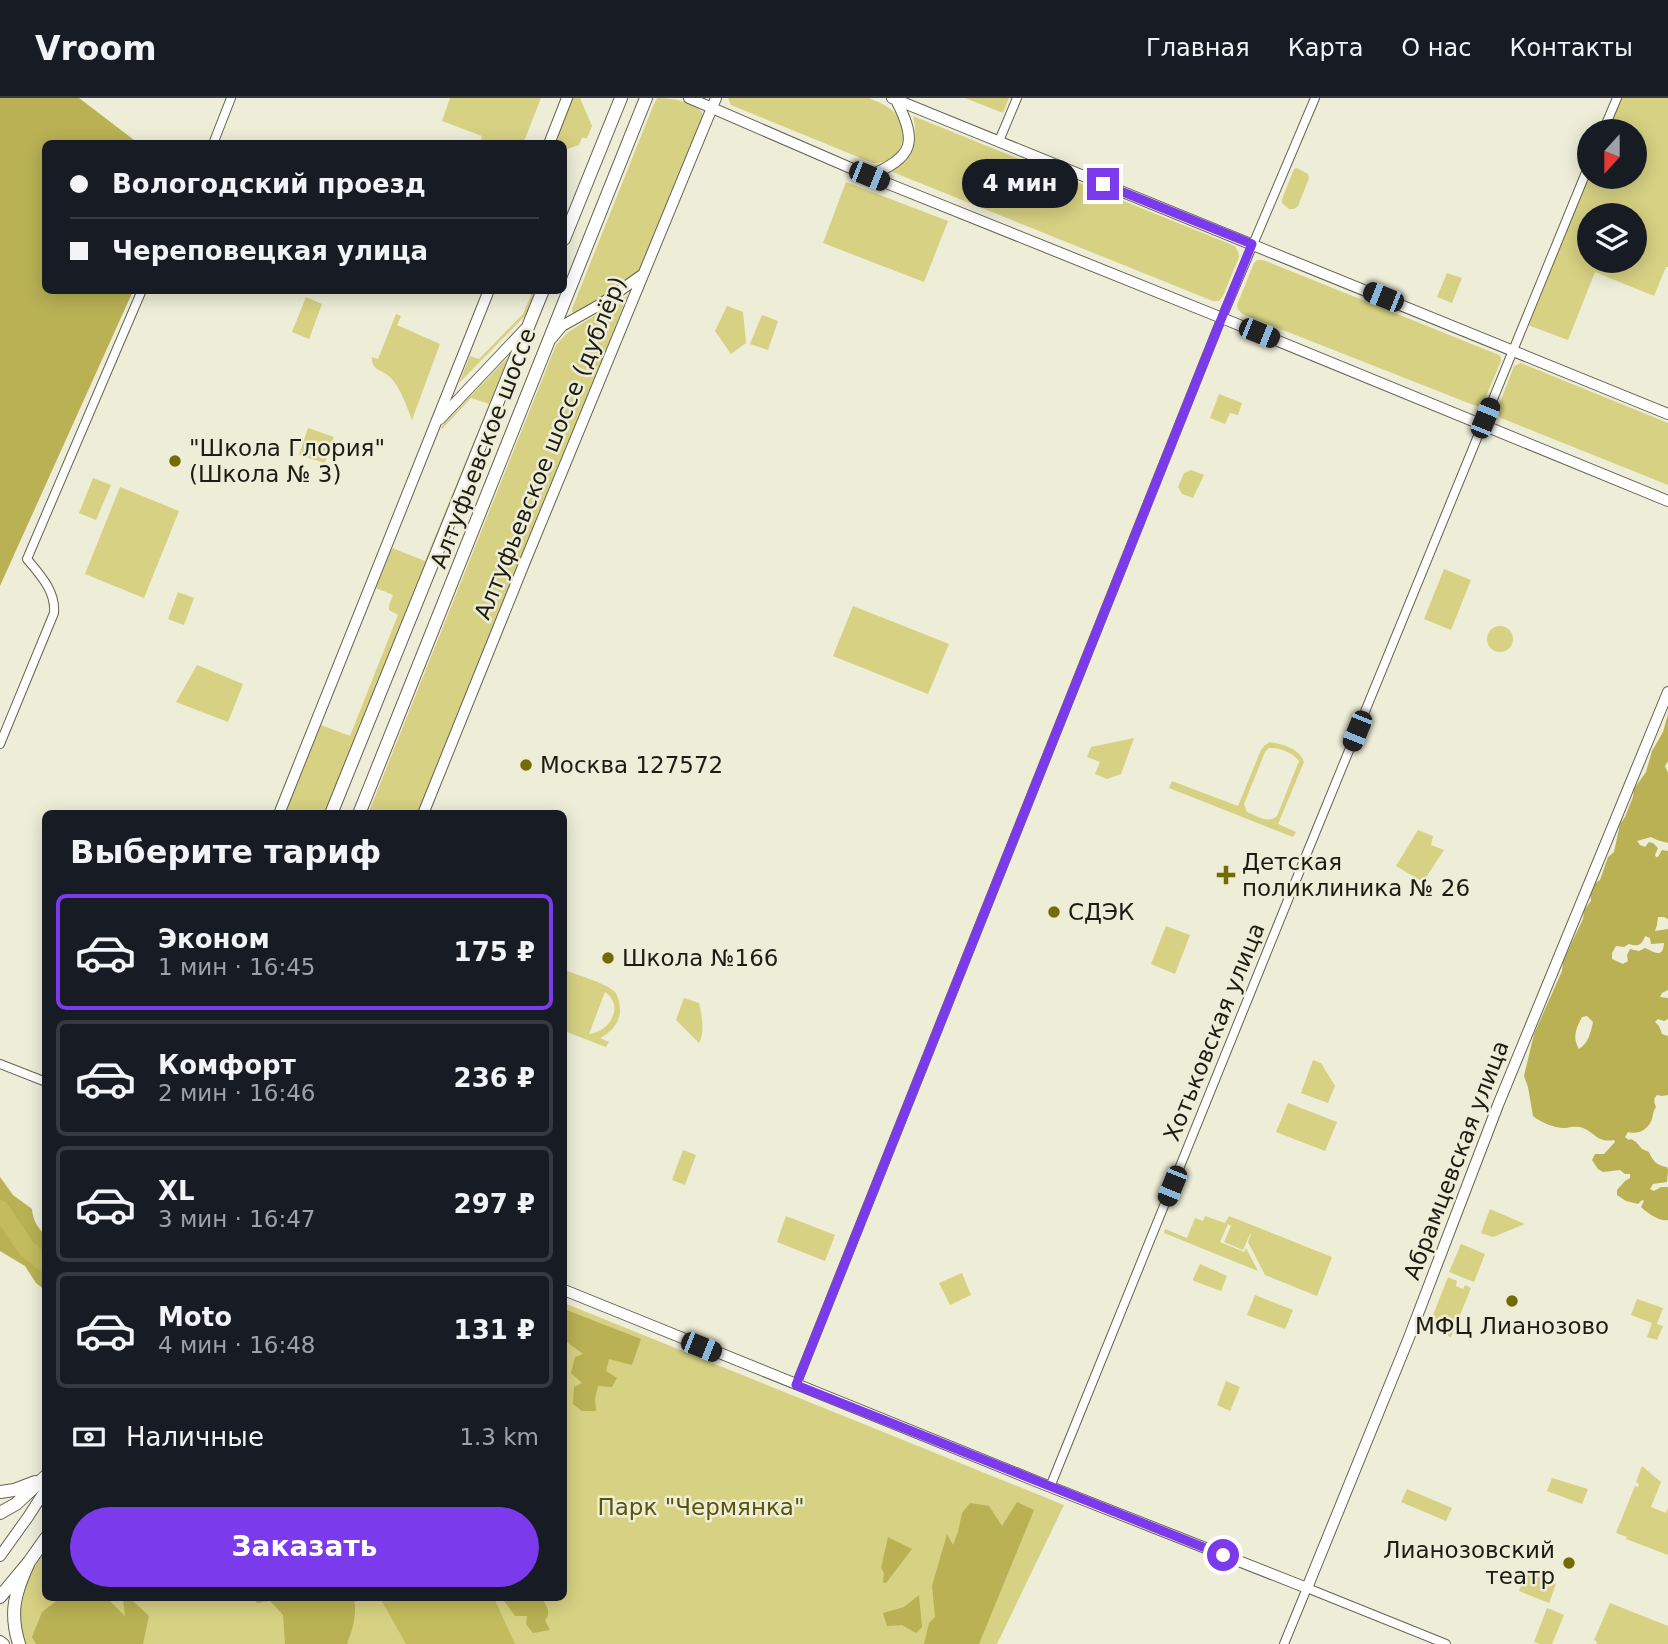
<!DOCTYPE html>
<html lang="ru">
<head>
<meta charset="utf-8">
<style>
	:root { --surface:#171b24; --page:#20242c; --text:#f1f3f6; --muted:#9ea1a6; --line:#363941; --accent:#7c3aed }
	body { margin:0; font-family:"DejaVu Sans",sans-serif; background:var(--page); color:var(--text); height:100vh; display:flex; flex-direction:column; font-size:26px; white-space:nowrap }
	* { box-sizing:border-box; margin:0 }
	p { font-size:23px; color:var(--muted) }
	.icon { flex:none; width:38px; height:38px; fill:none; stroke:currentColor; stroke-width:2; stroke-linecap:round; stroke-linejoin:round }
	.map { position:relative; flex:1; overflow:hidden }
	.drawer { position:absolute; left:42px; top:712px; width:525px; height:791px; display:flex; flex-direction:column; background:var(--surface); border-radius:10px; box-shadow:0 4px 18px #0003 }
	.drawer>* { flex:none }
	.top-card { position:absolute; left:42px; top:42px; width:525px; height:154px; border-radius:10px; box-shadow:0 4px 18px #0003; display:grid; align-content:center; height:154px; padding:0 28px; background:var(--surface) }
	.needle { width:46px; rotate:201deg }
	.controls { position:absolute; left:1577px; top:21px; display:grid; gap:14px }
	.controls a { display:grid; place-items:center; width:70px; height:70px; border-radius:50%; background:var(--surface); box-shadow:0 4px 18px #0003; font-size:35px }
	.end { position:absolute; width:32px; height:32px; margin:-16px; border:9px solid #7c3aed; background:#fff; box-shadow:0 0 0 4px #fff }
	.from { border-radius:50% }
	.bubble { position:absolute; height:49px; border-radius:24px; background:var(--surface); box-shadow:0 4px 18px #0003; font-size:23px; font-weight:700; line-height:49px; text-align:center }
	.car { position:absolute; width:21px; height:42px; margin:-21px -10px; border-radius:9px; box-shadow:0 0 5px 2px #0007; background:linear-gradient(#222 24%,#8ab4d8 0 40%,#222 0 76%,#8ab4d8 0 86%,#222 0) }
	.top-card b { display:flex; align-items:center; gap:24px; height:66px; font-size:26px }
	.top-card b+b { border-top:2px solid var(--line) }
	.top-card i { width:18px; height:18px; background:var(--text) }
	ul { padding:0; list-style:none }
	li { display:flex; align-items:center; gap:21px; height:116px; margin:0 14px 10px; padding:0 14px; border:4px solid var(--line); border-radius:10px }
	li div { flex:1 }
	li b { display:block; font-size:26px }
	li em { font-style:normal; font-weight:700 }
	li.current { border-color:var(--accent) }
	li>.icon { width:63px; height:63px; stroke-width:1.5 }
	h2 { padding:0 28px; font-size:32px; line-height:84px }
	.pay { display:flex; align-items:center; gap:18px; height:77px; padding:0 28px; font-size:26px }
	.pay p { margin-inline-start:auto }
	.action { display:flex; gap:14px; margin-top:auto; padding:14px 28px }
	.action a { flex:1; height:80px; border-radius:42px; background:var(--accent); color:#fff; font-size:28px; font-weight:700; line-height:80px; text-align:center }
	header { display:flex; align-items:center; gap:42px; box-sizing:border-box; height:98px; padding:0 35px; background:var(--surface); border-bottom:2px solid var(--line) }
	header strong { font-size:33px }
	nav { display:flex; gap:38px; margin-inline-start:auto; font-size:24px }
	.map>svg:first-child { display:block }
	.green { fill:#d7d183; fill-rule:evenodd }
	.forest { fill:#b9b154; fill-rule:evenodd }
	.water { fill:#c3bb5e }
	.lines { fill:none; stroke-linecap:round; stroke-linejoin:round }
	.river { stroke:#c3bb5e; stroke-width:18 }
	.street-casing { stroke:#646350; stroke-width:10 }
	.secondary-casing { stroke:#646350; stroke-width:12 }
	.primary-casing { stroke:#646350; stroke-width:14 }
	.street { stroke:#fff; stroke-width:8 }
	.secondary { stroke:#fff; stroke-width:10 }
	.primary { stroke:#fff; stroke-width:12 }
	.route { stroke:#7c3aed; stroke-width:9 }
	.poi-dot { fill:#736b06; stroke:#eeedd8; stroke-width:2.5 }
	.labels { text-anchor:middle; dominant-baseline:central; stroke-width:5; stroke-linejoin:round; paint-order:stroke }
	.poi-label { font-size:23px; fill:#1c1c14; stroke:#eeedd8; text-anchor:start }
	.street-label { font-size:23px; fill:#1c1c14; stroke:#eeedd8 }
	.park-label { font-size:23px; fill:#5a540b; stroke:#eeedd8 }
</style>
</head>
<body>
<header>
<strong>Vroom</strong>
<nav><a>Главная</a><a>Карта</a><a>О нас</a><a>Контакты</a></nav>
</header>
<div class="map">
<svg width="1668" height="1546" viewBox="0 0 1668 1546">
	<rect width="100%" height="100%" fill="#eeedd8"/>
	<path class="green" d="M450,0h91l-18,46 -43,-1 2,-7 -40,-15z
		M573,0h7l12,28 -5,12h-5l-3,7 -15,5v-6l-9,-1z
		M657,0c16,0 34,3 45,14v5l-62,153 -64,44 -4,-2v-3l79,-198z
		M728,0h141c9,4 17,7 24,13 16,15 13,43 -9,51 -4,1 -7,1 -11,1l-142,-58z
		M965,0h44l-6,15z
		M1621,0h47v169h-2l-12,29 -59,-24 -27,68 -40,-15 61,-149 45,1v-46h-27zM1589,117h45v46h-45z
		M913,18l322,130 3,6 1,5 -16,39 -4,5h-6l-323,-130c24,-13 29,-29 23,-55z
		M1297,70l11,6 1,4 -11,28 -4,3h-5l-7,-6v-4l12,-30z
		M846,84l102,39 -24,61 -101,-39z
		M1257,162h6l236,95 2,3v3l-19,45h-6l-234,-92 -4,-5 -1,-4 17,-42z
		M1447,175l15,5 -10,25 -15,-6z
		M533,192l3,1 -10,24 -67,68 11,-27 9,3 44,-45z
		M628,197l-208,519h-52l188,-469 12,-13z
		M306,199l16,7 -13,35 -17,-7z
		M727,208l16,6 3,31 -15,11 -16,-23z
		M396,216l5,2 -4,9 43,19 -28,76c-6,-15 -11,-32 -22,-43 -8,-8 -19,-6 -18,-20l6,2z
		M762,217l16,6 -10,29 -18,-6z
		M510,257l-185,459h-40l36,-89 29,11 48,-121 -9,-5v-5l4,-10 -17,-7 16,-40 33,13 64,-157 -18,-6 -29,31 -1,-2z
		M1521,265l147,60v62l-167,-67 -5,-5 1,-3 17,-44z
		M1219,296l23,9 -4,12 -8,-2 -5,11 -15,-6z
		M308,330l26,9 -9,26 -26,-8z
		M1191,372l13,5 -11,23 -11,-4 -4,-7 6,-14z
		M93,380l18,7 -15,35 -17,-7z
		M120,389l59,24 -35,87 -59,-24z
		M1444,471l27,11 -20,50 -27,-11z
		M178,494l16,6 -10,27 -16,-6z
		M853,508l96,38 -21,50 -95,-38z
		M1487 541a13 13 0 1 1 26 0a13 13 0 1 1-26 0Z
		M197,567l46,19 -15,38 -52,-20z
		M1134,640l-13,36 -14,5 -12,-5 5,-12 -13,-5 4,-10z
		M1270,644c13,2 30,7 34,20l-26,62 18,8 -3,5 -124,-49 3,-7 66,25 23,-56 4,-5zM1269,650c10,-1 25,5 30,13l-22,55c-8,8 -21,0 -30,-4l-3,-8 21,-52z
		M1418,732l15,6 -2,9 13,5 -21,32 -27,-16z
		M1166,828l24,9 -15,39 -24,-10z
		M564,872c11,4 44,14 51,22 4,5 5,14 5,21 -2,12 -10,20 -20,25l9,4 -3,5 -42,-16zM605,894c20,14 5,40 -16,42z
		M684,900l15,5c3,12 6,29 0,40l-23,-23z
		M1313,962l8,3 14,23 -7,17 -27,-10z
		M1288,1005l49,19 -12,29 -49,-19z
		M683,1052l13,5 -11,30 -13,-5z
		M1490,1111l35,15 -32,13 -12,-4z
		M786,1118l49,19 -10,26 -48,-19z
		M1205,1118l20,7 4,-7 103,41 -15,39 -52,-21 -17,-33 3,-8h-1l-7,16 -19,-8 7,-16 -3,-2 -8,18 24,10 2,-4 12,23 -94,-38 1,-4 22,9 8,-20 8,3z
		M1461,1146l24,10 -11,28 -25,-10z
		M1200,1166l27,12 -6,15 -27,-10 -1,-2z
		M962,1175l9,22 -21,10 -11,-22z
		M1448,1179l9,4 -1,5 7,3 2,-4 6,3 -20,49 -23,-9z
		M1255,1197l38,15 -8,19 -38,-14z
		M1637,1201l26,9 -6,16 6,2 -6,14 -10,-3 5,-14 -21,-8z
		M564,1205l500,202 -67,139h-972l-9,-36 6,-24 23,-32 1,46h518z
		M1226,1283l14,6 -10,24 -13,-6z
		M1642,1368l19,16 -10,25 15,6 2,-5v47l-42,-16 1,-2 -11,-4 19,-47 3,1 1,-3 -3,-2z
		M1552,1380l36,11 -6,15 -35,-13z
		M1407,1391l45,19 -6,13 -45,-19z
		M1526,1474l30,12 -7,19 -30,-12z
		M1610,1505l58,23v18h-72l1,-2 -3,-2z
		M1547,1510l17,7 -12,29h-12l-6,-2z"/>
	<path class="forest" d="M0,0h79l59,45 -92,1v146l87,1 -133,295z
		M1668,616v47l-3,5 3,7v70l-11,-3 -6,-3 -14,4 3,4 5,2 4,-5 4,1 5,5 -3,7 1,2h2l4,-7 6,1v68l-4,-2h-6l-1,8 -2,6 13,-2v61l-6,3 -2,4 8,1v21l-4,2 -6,-2 -3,3 4,4 3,8 6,2v59l-6,1 -5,-1c-4,4 -3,7 -1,12 -3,4 -3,8 -4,12 -4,11 -14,16 -24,13l-3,5 4,3 2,-1 5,3 6,7 7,3c3,8 8,14 18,15l1,3 -1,12 -14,2 -3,5 4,2 7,-4h7v33c-8,2 -21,-7 -27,-13l3,-6 -2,-1 -4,4 -12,-3 -9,-6v-5l8,-9 5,-3v-4h-5l-5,-4 -17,2 -5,-3 -6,-9 3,-6h9l11,-12 -1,-2c-17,3 -17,-6 -31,-12 -8,-2 -10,-1 -17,0 -10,1 -26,-6 -33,-12l-5,-29 -4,-11 10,-42 28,-63 1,-10 20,-42 1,-9 7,-9 -1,-8 5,-10 5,-3 8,-23 6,-5 6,-28 5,-7 8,-20 1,-8 12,-17 6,-21 11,-19zM1645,838l5,2 1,6 13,-1c-1,17 -11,8 -19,5l-6,3 -9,-2 -3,6 1,6 -5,3 -11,-5v-6l4,-7 8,1 5,-3c9,3 13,1 16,-8zM1587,918l6,6c-2,10 -5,22 -14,27 -7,-12 -3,-20 3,-32z
		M0,1079l13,18 19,14c1,11 5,18 13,26v55l-9,-7 -11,-17 -25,-15z
		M564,1211l77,30 -9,26 -23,-6 -3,12 11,7 -5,9 -14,-1 -3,13 1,12h-14l-9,-7 1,-17 8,-4 -11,-10 4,-16 8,-3 -19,-14z
		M1017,1404l17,8 -55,134h-55l5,-21 6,-6 -3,-31 15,-52 6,11 5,-13 4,-19 8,-10 19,3 13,20z
		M888,1439l24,12 -26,34 -3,-1 1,-9 -3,-5z
		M919,1497l3,32 -6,6 -14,-8 -15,1 -4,-13 21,-6z
		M60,1500h47l18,18 -2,-18 11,4 15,14 -6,28h-107l-4,-7 10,-25z
		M254,1500h100c3,16 -1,31 -7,46h-62l-2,-29 -13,-14 -13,2z
		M502,1500h40c4,8 10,14 3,22l5,10 -17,3 -7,-9 1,-8h-12z"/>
	<path class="water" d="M380,1500h114l21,46h-109z"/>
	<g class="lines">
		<path class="river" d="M0,1111l26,39 20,16"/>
		<g class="street-casing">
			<path id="street" d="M1603,33l14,-33
				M999,43l18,-43
				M213,46l18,-46
				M0,646l54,-131c2,-22 -14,-38 -27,-54l115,-269
				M0,966l46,18
				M796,1287l422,-1058 97,-229
				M1050,1389l257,-634 282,-688
				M1284,1546l23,-56 139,56"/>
		</g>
		<g class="secondary-casing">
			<path id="secondary" d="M689,0l180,78 353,142 446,183
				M892,0l776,316
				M549,46l18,-46
				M869,78c45,-19 49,-34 27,-76
				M552,240l10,-12 39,-22 41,-29
				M440,321l85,-90
				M279,716l210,-524
				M423,716l103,-255 190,-461
				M564,1192l474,192 269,106 101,-248 90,-235 170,-413
				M0,1458l28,-39 18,-28
				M0,1543l4,3"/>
		</g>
		<g class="primary-casing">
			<path id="primary" d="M564,141l57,-141
				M331,716l212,-524
				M359,716l287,-716
				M0,1394l14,-2 21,-8
				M0,1415l16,-9 30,-28
				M0,1499l29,-35 17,-24
				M19,1546c-10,-32 -4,-52 10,-82"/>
		</g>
		<use href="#street" class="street"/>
		<use href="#secondary" class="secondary"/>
		<use href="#primary" class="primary"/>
	</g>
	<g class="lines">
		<path class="route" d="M1103,86l149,60 -34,83 -422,1058 427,170"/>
	</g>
	<g class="poi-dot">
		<circle cx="175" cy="363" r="7"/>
		<circle cx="526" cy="667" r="7"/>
		<path d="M1222.5 766.5h7v7h7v7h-7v7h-7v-7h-7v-7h7z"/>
		<circle cx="1054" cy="814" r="7"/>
		<circle cx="608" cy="860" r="7"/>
		<circle cx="1512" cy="1203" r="7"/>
		<circle cx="1569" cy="1465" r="7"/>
	</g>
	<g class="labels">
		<g class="poi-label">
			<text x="189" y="350">"Школа Глория"<tspan x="189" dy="26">(Школа № 3)</tspan></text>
			<text x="540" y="667">Москва 127572</text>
			<text x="1242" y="764">Детская<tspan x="1242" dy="26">поликлиника № 26</tspan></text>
			<text x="1068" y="814">СДЭК</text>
			<text x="622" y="860">Школа №166</text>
			<text x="1512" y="1228" text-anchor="middle">МФЦ Лианозово</text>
			<text x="1555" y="1452" text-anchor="end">Лианозовский<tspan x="1555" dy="26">театр</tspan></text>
		</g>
		<g class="street-label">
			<text transform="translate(483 350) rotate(-69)">Алтуфьевское шоссе</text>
			<text transform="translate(550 350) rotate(-68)">Алтуфьевское шоссе (дублёр)</text>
			<text transform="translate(1214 934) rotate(-68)">Хотьковская улица</text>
			<text transform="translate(1456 1062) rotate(-69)">Абрамцевская улица</text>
		</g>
		<g class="park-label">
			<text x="701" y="1409">Парк "Чермянка"</text>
		</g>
	</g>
</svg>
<div class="controls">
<a><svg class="needle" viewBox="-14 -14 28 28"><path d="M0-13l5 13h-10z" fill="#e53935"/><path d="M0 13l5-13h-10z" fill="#9ea1a6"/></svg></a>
<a><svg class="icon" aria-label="layers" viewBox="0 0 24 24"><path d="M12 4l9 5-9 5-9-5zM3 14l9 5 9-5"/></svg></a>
</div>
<i class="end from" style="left:1223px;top:1457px"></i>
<i class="end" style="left:1103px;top:86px"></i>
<div class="bubble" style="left:962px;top:61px;width:116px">4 мин</div>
<i class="car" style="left:869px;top:78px;rotate:112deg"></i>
<i class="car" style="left:1383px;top:199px;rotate:292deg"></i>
<i class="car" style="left:1259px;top:235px;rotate:112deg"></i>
<i class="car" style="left:1485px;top:320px;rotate:22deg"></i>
<i class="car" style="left:1357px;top:633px;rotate:202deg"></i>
<i class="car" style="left:1172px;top:1088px;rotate:202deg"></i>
<i class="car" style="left:701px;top:1249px;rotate:112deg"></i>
<div class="top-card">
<b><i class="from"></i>Вологодский проезд</b>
<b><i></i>Череповецкая улица</b>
</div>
<section class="drawer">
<h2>Выберите тариф</h2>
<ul>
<li class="current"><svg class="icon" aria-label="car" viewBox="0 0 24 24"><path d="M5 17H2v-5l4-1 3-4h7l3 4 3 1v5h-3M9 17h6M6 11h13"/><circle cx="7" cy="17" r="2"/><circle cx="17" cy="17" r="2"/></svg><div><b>Эконом</b><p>1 мин · 16:45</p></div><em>175 ₽</em></li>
<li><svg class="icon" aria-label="car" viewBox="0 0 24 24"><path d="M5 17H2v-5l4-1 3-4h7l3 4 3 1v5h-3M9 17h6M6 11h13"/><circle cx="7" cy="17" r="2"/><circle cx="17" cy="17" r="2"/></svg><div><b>Комфорт</b><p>2 мин · 16:46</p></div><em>236 ₽</em></li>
<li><svg class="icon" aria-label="car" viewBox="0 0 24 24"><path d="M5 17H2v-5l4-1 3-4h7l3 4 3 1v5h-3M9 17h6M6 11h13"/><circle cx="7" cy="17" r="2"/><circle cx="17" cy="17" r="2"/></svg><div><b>XL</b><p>3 мин · 16:47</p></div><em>297 ₽</em></li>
<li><svg class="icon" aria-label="car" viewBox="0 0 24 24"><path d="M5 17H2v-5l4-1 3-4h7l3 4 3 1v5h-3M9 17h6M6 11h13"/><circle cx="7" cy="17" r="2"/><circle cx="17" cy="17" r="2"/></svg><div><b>Moto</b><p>4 мин · 16:48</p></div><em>131 ₽</em></li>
</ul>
<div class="pay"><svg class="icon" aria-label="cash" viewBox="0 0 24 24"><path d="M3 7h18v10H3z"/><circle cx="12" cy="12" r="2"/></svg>Наличные<p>1.3 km</p></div>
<div class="action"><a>Заказать</a></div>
</section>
</div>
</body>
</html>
